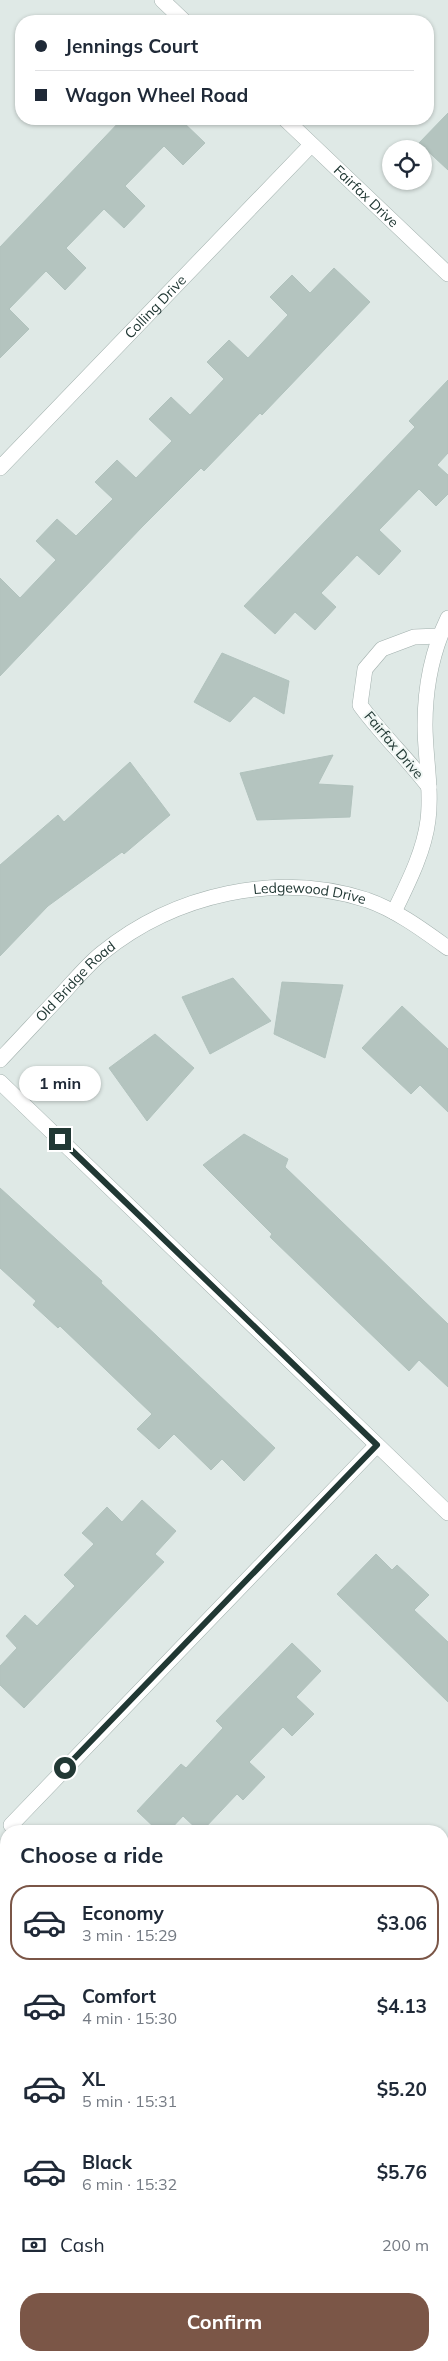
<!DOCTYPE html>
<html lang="en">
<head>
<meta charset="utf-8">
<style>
	:root { --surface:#fff; --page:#f2f2f3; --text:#1f2937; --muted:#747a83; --line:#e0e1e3; --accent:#7b5647 }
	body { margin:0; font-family:Mulish,sans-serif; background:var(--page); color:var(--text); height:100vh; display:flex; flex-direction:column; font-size:19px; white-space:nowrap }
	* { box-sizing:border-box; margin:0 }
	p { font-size:16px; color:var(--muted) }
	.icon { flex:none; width:28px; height:28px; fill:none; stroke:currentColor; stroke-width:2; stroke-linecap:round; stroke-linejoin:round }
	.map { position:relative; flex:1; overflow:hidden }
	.side { position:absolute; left:0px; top:1825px; width:449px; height:536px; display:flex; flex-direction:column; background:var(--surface); border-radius:20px 20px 0 0; box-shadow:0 1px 4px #0004 }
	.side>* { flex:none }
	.top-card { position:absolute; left:15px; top:15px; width:419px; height:110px; border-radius:20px; box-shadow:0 1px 4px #0004; display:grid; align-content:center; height:110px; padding:0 20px; background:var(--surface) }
	.controls { position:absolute; left:382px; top:140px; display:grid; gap:10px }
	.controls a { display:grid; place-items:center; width:50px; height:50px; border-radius:50%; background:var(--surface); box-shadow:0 1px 4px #0004; font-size:25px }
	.end { position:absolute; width:22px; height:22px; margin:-11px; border:6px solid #213834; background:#fff; box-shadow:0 0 0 2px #fff }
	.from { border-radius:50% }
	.bubble { position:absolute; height:35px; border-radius:18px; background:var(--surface); box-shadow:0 1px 4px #0004; font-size:16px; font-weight:700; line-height:35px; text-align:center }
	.top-card b { display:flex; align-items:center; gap:18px; height:48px; font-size:19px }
	.top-card b+b { border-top:1px solid var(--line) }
	.top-card i { width:12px; height:12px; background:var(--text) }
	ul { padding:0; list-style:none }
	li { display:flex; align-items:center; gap:15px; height:75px; margin:0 10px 8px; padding:0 10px; border:2px solid transparent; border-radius:20px }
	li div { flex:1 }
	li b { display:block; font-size:19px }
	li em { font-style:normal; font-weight:700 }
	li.current { border-color:var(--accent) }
	li>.icon { width:45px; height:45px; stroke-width:1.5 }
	h2 { padding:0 20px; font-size:22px; line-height:60px }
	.pay { display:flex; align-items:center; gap:12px; height:55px; padding:0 20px; font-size:19px }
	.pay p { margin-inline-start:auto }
	.action { display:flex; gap:10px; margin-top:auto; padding:10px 20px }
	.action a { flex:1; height:58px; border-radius:20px; background:var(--accent); color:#fff; font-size:20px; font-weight:700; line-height:58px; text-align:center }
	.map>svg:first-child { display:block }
	.building { fill:#b4c4bf; stroke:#b1c2bd }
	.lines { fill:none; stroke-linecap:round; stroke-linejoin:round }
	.minor-casing { stroke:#a2b0ad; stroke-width:16 }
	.tertiary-casing { stroke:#a2b0ad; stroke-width:16 }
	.path { stroke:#80aca2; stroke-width:3; stroke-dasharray:2.5 4; stroke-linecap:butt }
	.minor { stroke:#fff; stroke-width:15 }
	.tertiary { stroke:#fff; stroke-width:15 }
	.route { stroke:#213834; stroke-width:6 }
	.labels { text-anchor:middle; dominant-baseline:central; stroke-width:4; stroke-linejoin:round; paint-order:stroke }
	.street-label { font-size:14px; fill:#213834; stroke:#eff6f3 }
</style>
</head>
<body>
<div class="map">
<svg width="448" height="2361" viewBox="0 0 448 2361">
	<rect width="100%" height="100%" fill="#dfe9e6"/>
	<path class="building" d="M448,113v57l-29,-27z
		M122,119h58l25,24 -22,22 -19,-19 -39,40 20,20 -21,22 -20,-19 -38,39 20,20 -21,22 -19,-19 -37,38 20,20 -29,29v-111z
		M334,268l36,34 -108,113 -2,-2 -56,58 -3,-3 -59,59 -142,149v-98l20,20 36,-38 -20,-19 21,-22 19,17 37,-37 -18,-17 22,-22 19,18 36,-37 -23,-22 22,-22 19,18 34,-36 -17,-17 22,-22 19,18 40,-43 -18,-18 22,-22 18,18z
		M448,380v73l-11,12 11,10v19l-12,12 -17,-17 -40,41 22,21 -22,24 -22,-20 -36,38 15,14 -21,23 -20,-18 -20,22 -31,-28 171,-179 -6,-6z
		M222,653l67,28 -5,33 -30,-18 -24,26 -36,-20z
		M333,755l-15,29 35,2 -3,31 -93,3 -17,-47z
		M130,762l40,53 -46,39 -2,-2 -74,54 -48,50v-91l58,-50 6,7z
		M233,978l38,43 -61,33 -28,-57z
		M282,982l61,3 -18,73 -51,-24z
		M402,1006l46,43v63l-28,-27 -9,9 -49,-46z
		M155,1034l39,34 -47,53 -38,-53z
		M244,1134l44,25 -3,8 163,157v63l-29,-27 -10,11 -139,-134 2,-3 -69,-69z
		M0,1188l102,93 -1,2 174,165 -31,33 -22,-22 -11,11 -37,-36 -15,15 -22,-20 15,-15 -92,-88 -2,2 -25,-23 3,-4 -36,-33z
		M142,1500l34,31 -21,23 9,8 -140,146 -24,-23v-19l17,-18 -11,-12 19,-21 12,11 38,-40 -11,-11 30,-31 -12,-11 25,-26 15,15z
		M376,1554l16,16 5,-5 32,30 -15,15 34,32v60l-111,-108z
		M292,1643l29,28 -25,26 18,17 -22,22 -9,-9 -34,35 16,15 -22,23 -6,-6 -35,37h-3l-16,-15 -14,15h-11l-21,-20 44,-47 5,4 37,-40 -7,-7z"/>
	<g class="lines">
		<g class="minor-casing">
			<g id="minor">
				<path d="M162,0l22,21"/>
				<path id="s1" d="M285,119l163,155"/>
				<path id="s2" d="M0,468l311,-323"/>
				<path d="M429,787c-22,-29 -48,-53 -69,-82l5,-36 17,-20 32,-12 25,-1"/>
				<path d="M394,912c14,-29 30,-60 34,-92 4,-31 -3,-64 -3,-95 0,-37 7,-74 23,-107"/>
				<path id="s3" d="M0,1060c21,-22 41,-44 62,-66 13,-14 25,-29 40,-41 73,-59 174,-82 265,-53 29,10 56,30 81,48"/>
				<path d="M0,1082l448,431"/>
				<path d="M11,1825l366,-380"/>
				<path d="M442,2047l6,-6"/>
				<path d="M53,2361l6,-6"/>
			</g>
		</g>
		<g class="tertiary-casing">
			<path id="tertiary" d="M0,2035l6,6
				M334,2355l6,6"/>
		</g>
		<path class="path" d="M0,1969l6,6
			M0,2116l6,6
			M250,2355l6,6
			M407,2355l7,6"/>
		<use href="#minor" class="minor"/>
		<use href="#tertiary" class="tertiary"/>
	</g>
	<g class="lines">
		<path class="route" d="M60,1139l317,306 -312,323"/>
	</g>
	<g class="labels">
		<g class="street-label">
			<text stroke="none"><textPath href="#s1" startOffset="112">Fairfax Drive</textPath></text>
			<text stroke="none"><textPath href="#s2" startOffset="224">Colling Drive</textPath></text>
			<text transform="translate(394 745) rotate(50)">Fairfax Drive</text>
			<text stroke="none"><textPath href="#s3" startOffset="371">Ledgewood Drive</textPath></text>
			<text stroke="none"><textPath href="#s3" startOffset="109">Old Bridge Road</textPath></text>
		</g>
	</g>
</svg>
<div class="controls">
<a><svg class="icon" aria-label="locate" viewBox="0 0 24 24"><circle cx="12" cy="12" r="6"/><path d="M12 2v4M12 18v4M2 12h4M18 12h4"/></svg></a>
</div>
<i class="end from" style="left:65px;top:1768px"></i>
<i class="end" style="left:60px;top:1139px"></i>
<div class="bubble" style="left:19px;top:1066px;width:82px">1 min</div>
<div class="top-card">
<b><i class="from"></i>Jennings Court</b>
<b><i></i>Wagon Wheel Road</b>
</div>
<section class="side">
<h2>Choose a ride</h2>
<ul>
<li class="current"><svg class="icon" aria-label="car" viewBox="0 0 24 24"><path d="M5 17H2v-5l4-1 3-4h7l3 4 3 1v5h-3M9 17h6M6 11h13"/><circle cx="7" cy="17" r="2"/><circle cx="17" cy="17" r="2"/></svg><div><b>Economy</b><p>3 min · 15:29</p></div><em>$3.06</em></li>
<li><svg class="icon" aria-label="car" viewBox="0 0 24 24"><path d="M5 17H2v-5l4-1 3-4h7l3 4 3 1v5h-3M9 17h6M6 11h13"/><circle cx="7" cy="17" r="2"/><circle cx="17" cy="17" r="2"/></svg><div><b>Comfort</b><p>4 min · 15:30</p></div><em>$4.13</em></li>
<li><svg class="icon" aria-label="car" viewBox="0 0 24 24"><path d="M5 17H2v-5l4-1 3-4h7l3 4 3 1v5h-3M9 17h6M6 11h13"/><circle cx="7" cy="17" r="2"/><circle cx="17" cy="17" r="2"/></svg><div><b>XL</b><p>5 min · 15:31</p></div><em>$5.20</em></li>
<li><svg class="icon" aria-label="car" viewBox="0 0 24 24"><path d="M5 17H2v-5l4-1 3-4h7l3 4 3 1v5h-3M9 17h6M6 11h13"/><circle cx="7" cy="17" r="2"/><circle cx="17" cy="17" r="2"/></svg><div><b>Black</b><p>6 min · 15:32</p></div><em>$5.76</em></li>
</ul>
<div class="pay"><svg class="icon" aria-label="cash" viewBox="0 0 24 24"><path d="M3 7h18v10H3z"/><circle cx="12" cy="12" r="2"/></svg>Cash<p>200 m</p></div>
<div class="action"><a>Confirm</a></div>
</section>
</div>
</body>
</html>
